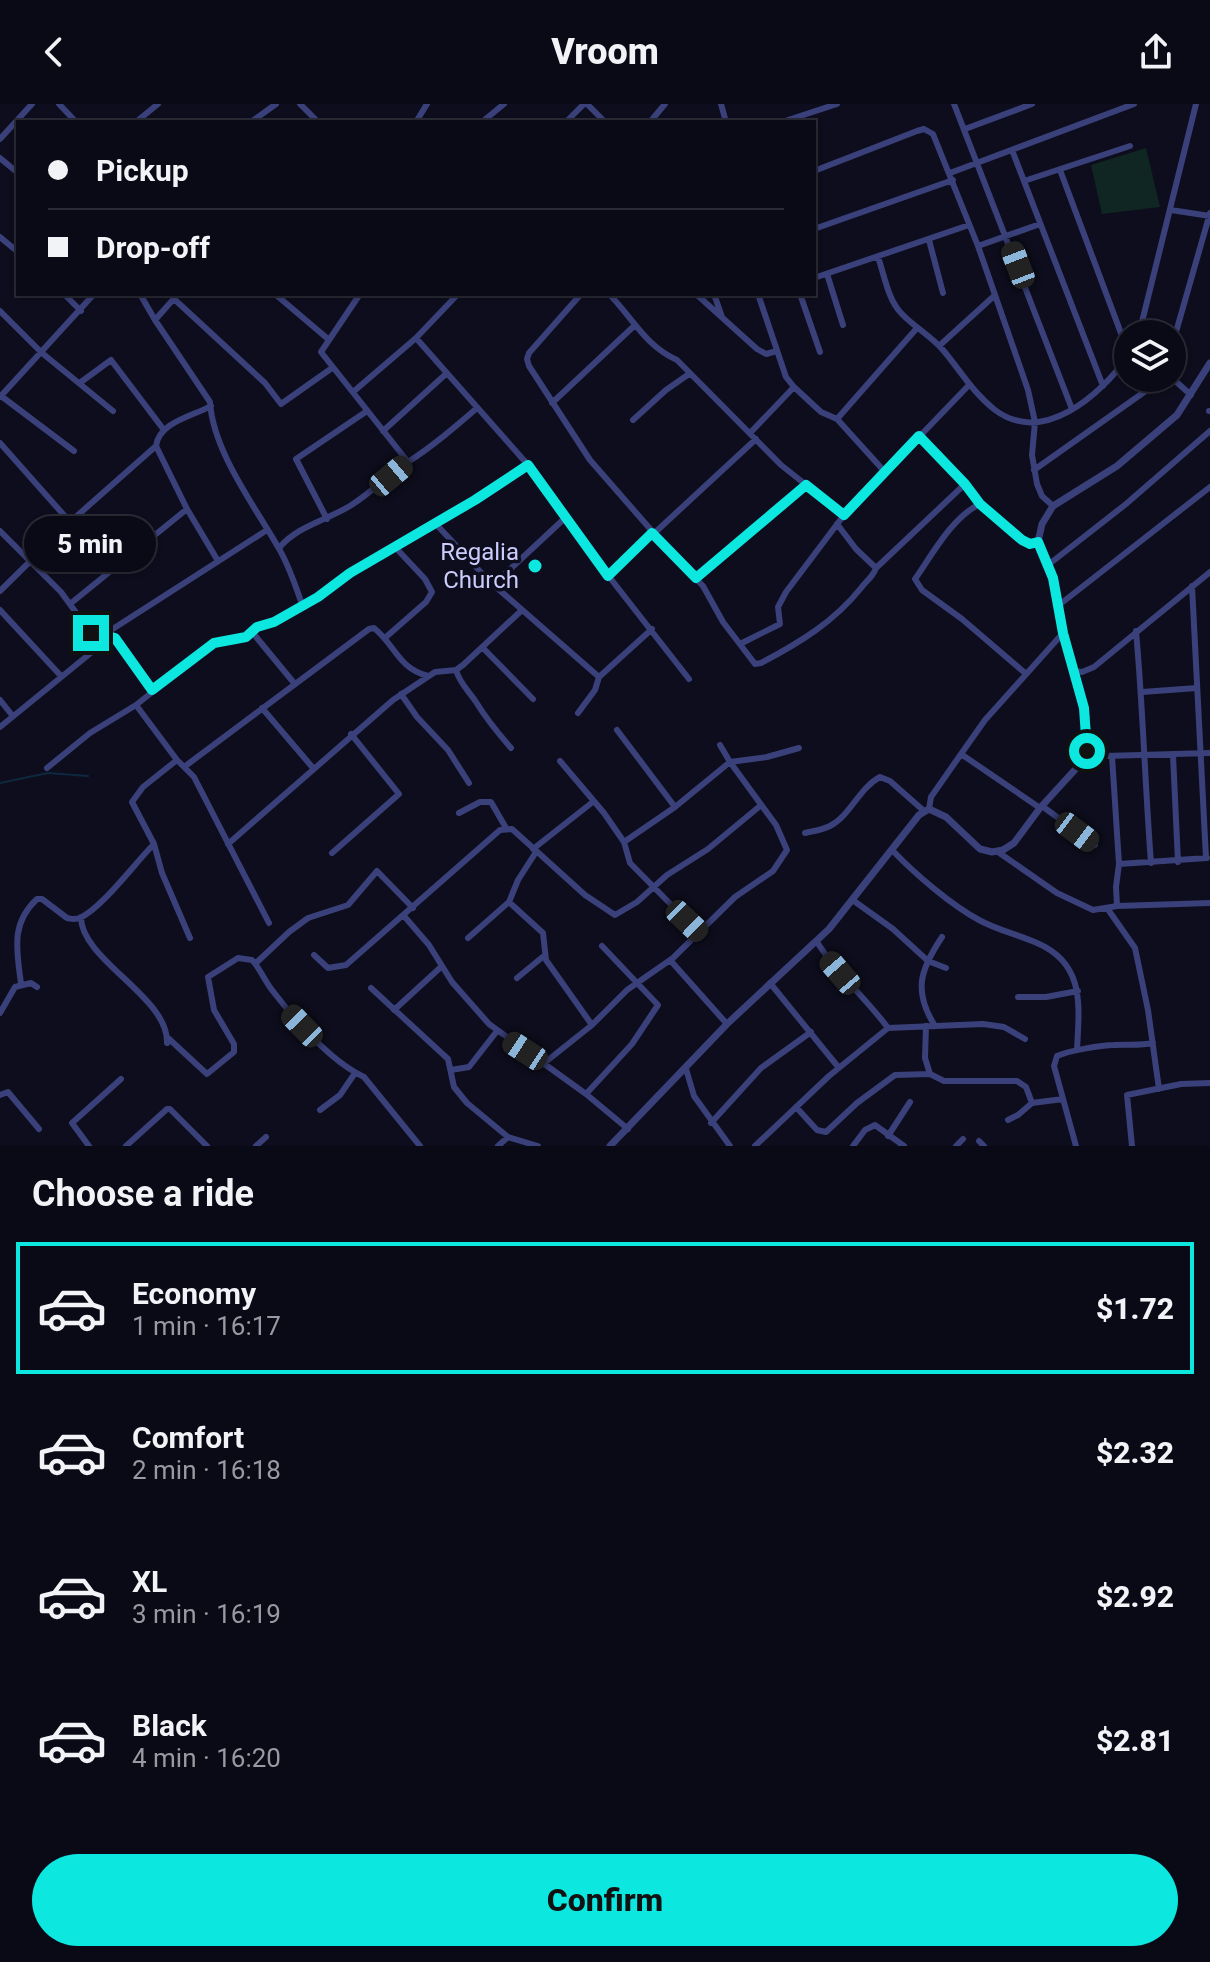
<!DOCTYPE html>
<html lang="en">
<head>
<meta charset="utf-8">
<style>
	:root { --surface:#0a0a16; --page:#181823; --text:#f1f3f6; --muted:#999aa1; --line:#2a2b35; --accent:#0ce7e0 }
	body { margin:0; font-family:Roboto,sans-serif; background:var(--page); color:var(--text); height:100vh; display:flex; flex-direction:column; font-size:30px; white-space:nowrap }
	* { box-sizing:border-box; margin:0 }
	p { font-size:26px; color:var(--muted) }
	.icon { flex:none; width:44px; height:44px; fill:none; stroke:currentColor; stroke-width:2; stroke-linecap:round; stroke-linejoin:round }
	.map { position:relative; height:1042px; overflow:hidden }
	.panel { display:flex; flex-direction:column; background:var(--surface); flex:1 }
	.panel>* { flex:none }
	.banner { position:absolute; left:16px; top:16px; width:800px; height:176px; border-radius:0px; box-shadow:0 2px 6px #0004,0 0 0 2px var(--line); display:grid; align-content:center; height:176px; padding:0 32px; background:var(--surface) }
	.fabs { position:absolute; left:1114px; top:216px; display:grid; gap:16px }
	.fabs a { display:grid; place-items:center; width:72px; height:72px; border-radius:50%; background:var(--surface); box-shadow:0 2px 6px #0004,0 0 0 2px var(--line); font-size:40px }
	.end { position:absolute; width:36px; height:36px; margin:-18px; border:10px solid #0ce7e0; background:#111; box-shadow:0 0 0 4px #111 }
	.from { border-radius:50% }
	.bubble { position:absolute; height:56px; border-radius:28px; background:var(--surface); box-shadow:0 2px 6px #0004,0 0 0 2px var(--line); font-size:26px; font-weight:800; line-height:56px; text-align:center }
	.car { position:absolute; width:24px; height:48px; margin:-24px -12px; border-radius:10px; box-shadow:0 0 6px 2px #0007; background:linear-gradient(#222 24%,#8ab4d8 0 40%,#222 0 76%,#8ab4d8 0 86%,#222 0) }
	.banner b { display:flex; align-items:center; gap:28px; height:76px; font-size:30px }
	.banner b+b { border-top:2px solid var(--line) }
	.banner i { width:20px; height:20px; background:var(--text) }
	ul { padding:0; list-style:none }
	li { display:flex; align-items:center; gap:24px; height:132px; margin:0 16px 12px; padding:0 16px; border:4px solid transparent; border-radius:0px }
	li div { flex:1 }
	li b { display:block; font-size:30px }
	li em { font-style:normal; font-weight:800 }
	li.active { border-color:var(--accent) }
	li>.icon { width:72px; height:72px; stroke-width:1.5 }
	h2 { padding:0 32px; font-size:36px; line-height:96px }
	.action { display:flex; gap:16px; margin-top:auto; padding:16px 32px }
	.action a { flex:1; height:92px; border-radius:48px; background:var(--accent); color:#111; font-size:32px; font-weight:800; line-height:92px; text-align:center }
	header { display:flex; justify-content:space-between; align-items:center; height:104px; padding:0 32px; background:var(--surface); font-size:36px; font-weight:800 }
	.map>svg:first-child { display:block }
	.green { fill:#102622 }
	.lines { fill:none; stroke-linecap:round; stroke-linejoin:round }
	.stream { stroke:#0e283f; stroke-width:2 }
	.minor { stroke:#3a4079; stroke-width:6 }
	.tertiary { stroke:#3a4079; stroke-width:7 }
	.route { stroke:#0ce7e0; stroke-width:10 }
	.poi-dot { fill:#0ce7e0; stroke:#0d0d1d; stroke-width:3 }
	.labels { text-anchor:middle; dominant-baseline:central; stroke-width:7; stroke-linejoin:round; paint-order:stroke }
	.poi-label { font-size:24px; fill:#cbccfc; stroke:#0d0d1d; text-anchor:end }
</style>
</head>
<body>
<header><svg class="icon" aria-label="back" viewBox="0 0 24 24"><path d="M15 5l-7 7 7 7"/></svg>Vroom<svg class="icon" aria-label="share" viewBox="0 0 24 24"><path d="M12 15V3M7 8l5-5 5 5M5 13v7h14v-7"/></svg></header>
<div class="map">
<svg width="1210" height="1042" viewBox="0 0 1210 1042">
	<rect width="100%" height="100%" fill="#0d0d1d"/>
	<path class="green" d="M1146,44l14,59 -58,7 -11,-49z"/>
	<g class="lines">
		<path class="stream" d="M0,679l48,-10 40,3"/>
		<path class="minor" d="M59,0l17,18
			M300,0l18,18
			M587,0l18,18
			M721,0l5,18
			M954,0l118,305
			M136,18l22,-18
			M251,18l25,-18
			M416,18l11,-18
			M482,18l22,-18
			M566,18l18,-18
			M650,18l15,-18
			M782,18l55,-18
			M965,25l67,-25
			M0,35l32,-35
			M1012,46l91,236
			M0,54l18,15
			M1060,66l68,182
			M814,67l103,-40 7,-2 9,5 45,112 50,144 7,32 -3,33 5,29 5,12 11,10
			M950,69l184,-69
			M1024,77l106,-35
			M1171,106l39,6
			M814,125l139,-49
			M0,133l18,15
			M929,136l14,53
			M978,142l62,-22
			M878,153c6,17 10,43 23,56 13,14 30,23 42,37 17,20 30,43 52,60 48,36 106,-15 133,-54
			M827,170l16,51
			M814,174l155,-53
			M64,190l17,17
			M140,190l15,26 55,82c3,49 44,103 68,145 11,18 17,38 24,57
			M275,190l53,45
			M360,190l-39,58 87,110
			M581,190l-52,59 -2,6 2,7 61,94 82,94 31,32 20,36 32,42 6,-1c38,-20 73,-41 100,-75 5,-7 12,-11 15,-20l89,-84
			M609,190c23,23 36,52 68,66l104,105 63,50
			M696,190l61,55 9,5 11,-3
			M714,190l8,23
			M758,190l28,83 8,10 27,25 16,7 48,53
			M800,190l20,58
			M173,194l92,85 16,21 51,-36
			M0,207l42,42 71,58
			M155,216l23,-26
			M1139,230l57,-230
			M416,234l112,127 61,86 100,128
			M939,242l55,-50
			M1172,242l38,-133
			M1172,274l19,17
			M81,278l30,-22 53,70
			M353,288l63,-54 42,-44
			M1,292l73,55
			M0,293l94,-103
			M552,299l82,-77
			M211,302c-18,10 -52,16 -55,40l31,63 31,52
			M1209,307h1
			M837,315l80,-91
			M633,316l33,-30 23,-16
			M383,327l64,-58
			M751,328l43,-45
			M919,332l46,48 15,20 42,36 8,4 8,-2
			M0,339l70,79
			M1034,366l130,-92
			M980,400c-28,13 -48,51 -65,75l7,11 40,29 63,54
			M327,415l-31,-60 71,-48
			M435,419l54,58 110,96
			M837,420l19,25 20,19
			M0,427l61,61 30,41 8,7 9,-4 7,2 37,52
			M279,444c19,-23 50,-28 74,-44 20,-13 36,-30 55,-42 25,-16 47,-35 69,-54
			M1048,461l78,-61 84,-73
			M608,472l148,-137
			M696,474l110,-93
			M493,481l72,-67
			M1192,482l14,272
			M0,487l70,-69 86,-76
			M70,500l117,-95
			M1059,501l151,-118
			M0,506l61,66
			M1136,527c7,77 9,154 15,232
			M252,528l42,51
			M386,533l40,-35 6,-10 -7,-13 -31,-33
			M742,539l38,-19 -2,-17 8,-15 58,-77 125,-130
			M483,544l50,51
			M456,566c4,14 13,21 20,32 11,18 21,30 35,46
			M1074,567l8,1 12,-5 116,-95
			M1142,588l55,-4
			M401,590l16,23 31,33 21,33
			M0,596l12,15
			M136,601l41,55 17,17 75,146
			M262,604l51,60
			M578,609l17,-23 4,-13 53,-48
			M0,623l92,-75 16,-20 159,-102
			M617,626l58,77
			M1088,638l10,11 7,3 105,-3
			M720,641l10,17 37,-5 32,-9
			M1173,651l5,107
			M1112,652l7,108 -3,23 1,19
			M177,656l-34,27 -11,15 22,42 8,29 28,65
			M560,657l44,52 20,29 6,21 69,70
			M184,663l185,-138 5,-1c22,18 24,40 54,48
			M47,664l43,-35 46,-28 78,-62 32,-6 11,-10 17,-5 44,-25 32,-24 125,-73 53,-35
			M1042,702l53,39
			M1040,704l-79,-54 24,-34 78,-87
			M929,705l2,-12 30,-43
			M459,709l21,-11h11l15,26
			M805,729c8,-2 17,-3 25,-7 20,-10 29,-38 50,-49l10,4 34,30
			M228,740l165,-144 42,-28 21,-2 7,-5 59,-55
			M533,745l61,-48
			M892,746c23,24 59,55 87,70 18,10 40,15 58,23 49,21 42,64 40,107
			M536,748l-18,28 -9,22 34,31 3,27 46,65
			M998,748l59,41 36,17 24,-4 93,-3
			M332,749l67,-59 -48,-60
			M1119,760l88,-6
			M854,797l39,28 35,32 18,7
			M1107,804l28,40 13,62 11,79
			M404,812l25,29 23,37 37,42 97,70 42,35
			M81,813c0,43 88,80 86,126
			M468,834l41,-36
			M817,838c20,32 49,56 71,86
			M314,851l14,13 18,-3 154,-135 12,-1 73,66 30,20 22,-13 30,-27 41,-26 52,-43
			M670,856l57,64
			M256,859l33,-31 19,-14 40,-13 29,-34 36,37
			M517,874l28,-23
			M770,879l69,85
			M21,880c-4,-33 -11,-60 16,-85h5l25,19c6,1 7,2 13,0 22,-10 55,-55 74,-74
			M371,884l77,71 6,28 13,16 41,34
			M1018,893h28l32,-6
			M394,906l48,-44
			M0,909l15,-26 16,-4 6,4
			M926,922l-1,32 5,16 14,7h73l9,6 6,16
			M935,922c-22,-35 -15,-56 7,-89
			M167,933l40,37 27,-22v-8l-20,-34 -6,-33 30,-19 14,2c7,7 13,21 20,30 23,30 58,71 92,87l56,69
			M543,960l49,-39 35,-35 46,-32 62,-61 38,-26 14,-21 -11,-25 -46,-63 -55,45 -51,35
			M686,965l8,27 36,50
			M451,966l18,-3 28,-36
			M586,990l46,-50 26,-39 -56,-59
			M0,991l8,-3 31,37
			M796,1003l21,23 9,2 31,-29 38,-28 35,-1
			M320,1006l20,-15 15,-22
			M1008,1016l10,-5 14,-12 31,-4
			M711,1019l50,-55 50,-36
			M888,1032l22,-34
			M979,1037l5,5
			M89,1042l-17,-23 49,-44
			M126,1042l41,-37h3l37,37
			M256,1042l10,-9
			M498,1042l10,-9 30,9
			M755,1042l74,-70 59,-48 95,-4 21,3 21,12
			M853,1042l12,-16 10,-5 29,21
			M956,1042l7,-7
			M1076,1042l-22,-80 3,-10c11,-5 44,-11 57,-11 14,-1 25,1 39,-2
			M1132,1042l-5,-51 54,-11 29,-1"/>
		<path class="tertiary" d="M610,1042l117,-122 102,-95 90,-114 10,-6 17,8 34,32 12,3 11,-2 11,-7 26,-35 43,-47 5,-19 -2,-26 -23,-83 -10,-55 -15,-36 4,-18 11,-18 64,-40 60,-51 33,-52"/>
	</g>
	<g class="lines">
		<path class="route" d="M91,529l8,7 9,-4 7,2 37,52 62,-47 32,-6 11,-10 17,-5 44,-25 32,-24 125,-73 53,-35 80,111 44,-43 44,45 110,-93 38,30 75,-79 46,48 15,20 42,36 8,4 8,-2 15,36 10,55 21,75 3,43"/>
	</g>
	<circle class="poi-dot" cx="535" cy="462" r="8"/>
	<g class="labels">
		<g class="poi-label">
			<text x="519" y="448">Regalia<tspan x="519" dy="28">Church</tspan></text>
		</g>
	</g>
</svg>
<div class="fabs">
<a><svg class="icon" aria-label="layers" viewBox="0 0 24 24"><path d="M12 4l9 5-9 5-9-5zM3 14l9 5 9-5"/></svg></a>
</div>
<i class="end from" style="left:1087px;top:647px"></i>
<i class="end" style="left:91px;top:529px"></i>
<div class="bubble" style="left:24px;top:412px;width:132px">5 min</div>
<i class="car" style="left:1018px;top:161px;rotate:339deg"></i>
<i class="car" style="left:391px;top:372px;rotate:50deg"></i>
<i class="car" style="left:1077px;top:728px;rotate:127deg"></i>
<i class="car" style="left:687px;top:817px;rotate:134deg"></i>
<i class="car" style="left:840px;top:869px;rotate:319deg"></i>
<i class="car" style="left:302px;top:922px;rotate:316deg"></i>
<i class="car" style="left:525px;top:947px;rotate:303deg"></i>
<div class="banner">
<b><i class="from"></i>Pickup</b>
<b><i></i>Drop-off</b>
</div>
</div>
<section class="panel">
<h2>Choose a ride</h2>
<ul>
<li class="active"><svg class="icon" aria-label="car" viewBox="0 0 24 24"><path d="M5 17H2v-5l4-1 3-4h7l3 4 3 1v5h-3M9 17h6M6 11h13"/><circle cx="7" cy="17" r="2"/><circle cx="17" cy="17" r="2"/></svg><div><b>Economy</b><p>1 min · 16:17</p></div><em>$1.72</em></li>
<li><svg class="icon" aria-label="car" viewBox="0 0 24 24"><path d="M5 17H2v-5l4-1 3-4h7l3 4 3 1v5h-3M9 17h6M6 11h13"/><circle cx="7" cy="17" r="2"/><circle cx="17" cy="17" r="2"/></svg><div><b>Comfort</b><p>2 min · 16:18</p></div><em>$2.32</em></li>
<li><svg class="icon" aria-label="car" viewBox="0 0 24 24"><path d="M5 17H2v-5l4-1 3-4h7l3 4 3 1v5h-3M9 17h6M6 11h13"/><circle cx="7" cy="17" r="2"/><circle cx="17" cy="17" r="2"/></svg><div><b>XL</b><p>3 min · 16:19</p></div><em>$2.92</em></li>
<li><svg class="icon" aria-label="car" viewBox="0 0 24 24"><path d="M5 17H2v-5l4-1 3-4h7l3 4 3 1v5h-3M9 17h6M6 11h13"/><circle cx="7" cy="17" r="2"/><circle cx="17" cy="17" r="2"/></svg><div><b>Black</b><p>4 min · 16:20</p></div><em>$2.81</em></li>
</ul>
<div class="action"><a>Confirm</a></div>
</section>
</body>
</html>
